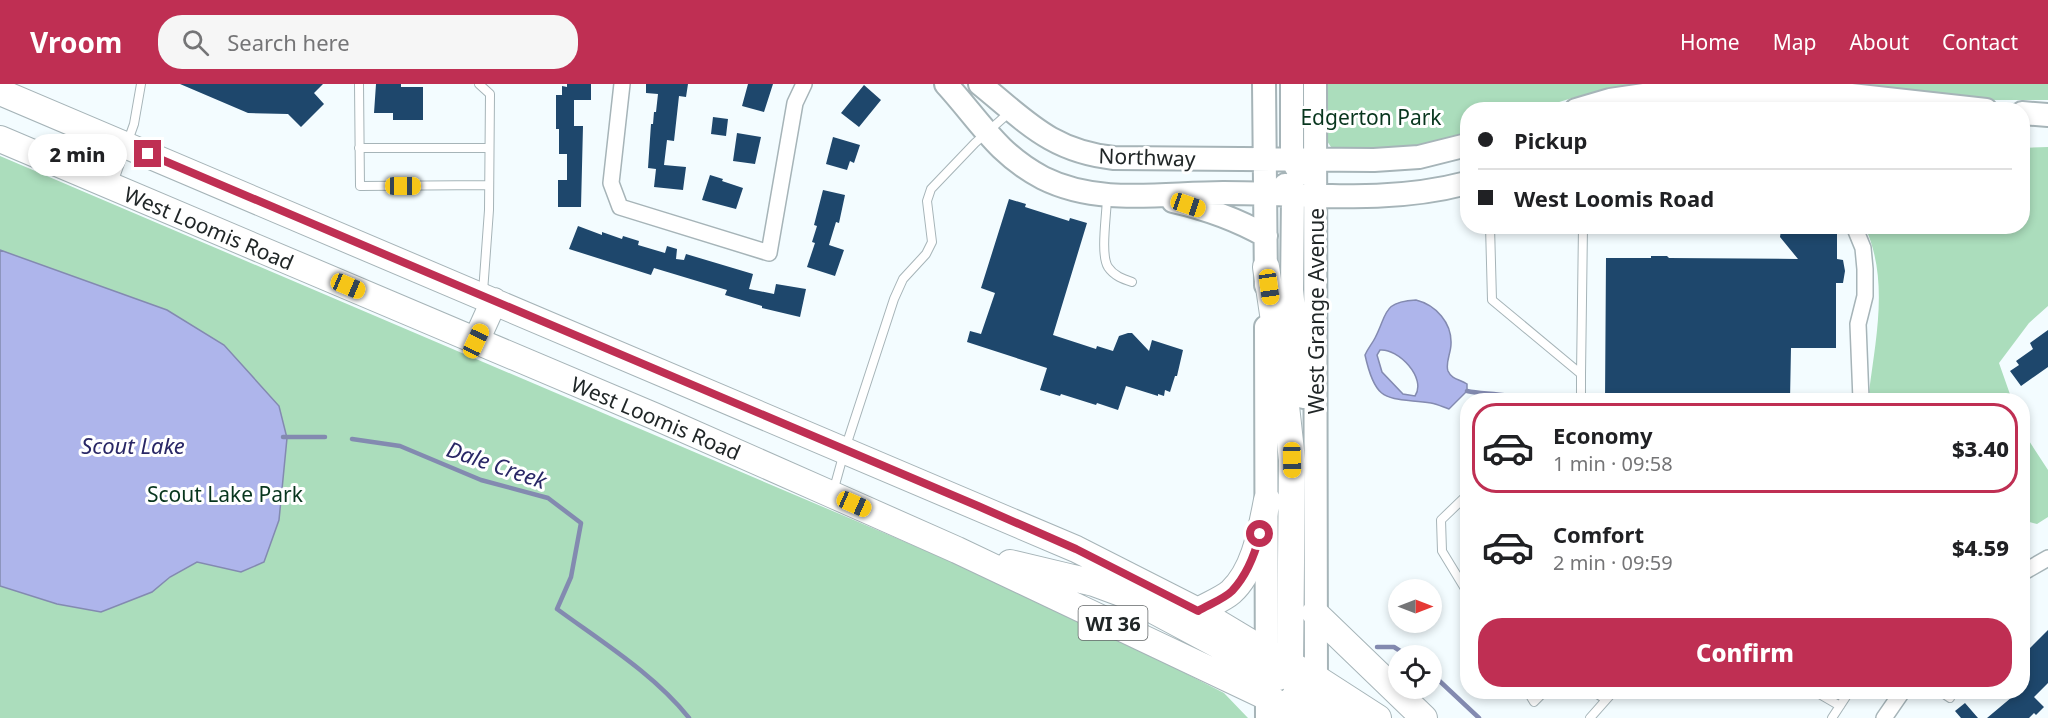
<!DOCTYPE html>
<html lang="en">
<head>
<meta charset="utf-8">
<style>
	:root { --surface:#fff; --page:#f6f6f6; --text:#202124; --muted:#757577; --line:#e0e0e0; --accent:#bf2f53 }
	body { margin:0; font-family:"Noto Sans",sans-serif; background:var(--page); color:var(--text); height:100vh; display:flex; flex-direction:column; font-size:22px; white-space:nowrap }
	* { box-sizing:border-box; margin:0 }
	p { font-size:20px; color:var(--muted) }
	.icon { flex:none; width:33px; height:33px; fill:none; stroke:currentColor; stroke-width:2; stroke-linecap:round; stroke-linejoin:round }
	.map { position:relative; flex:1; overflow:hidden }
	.details { position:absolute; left:1460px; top:309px; width:570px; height:306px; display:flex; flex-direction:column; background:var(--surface); border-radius:24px; box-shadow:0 3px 9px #0003 }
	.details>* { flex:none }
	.top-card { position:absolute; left:1460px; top:18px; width:570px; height:132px; border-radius:24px; box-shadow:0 3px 9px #0003; display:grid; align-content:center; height:132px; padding:0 18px; background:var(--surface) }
	.needle { width:39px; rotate:90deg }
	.controls { position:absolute; left:1388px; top:495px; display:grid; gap:12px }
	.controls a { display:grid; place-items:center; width:54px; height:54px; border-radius:50%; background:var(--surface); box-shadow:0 3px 9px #0003; font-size:30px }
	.end { position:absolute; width:27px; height:27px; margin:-14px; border:8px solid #bf2f53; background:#fff; box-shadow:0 0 0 3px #fff }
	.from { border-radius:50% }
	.bubble { position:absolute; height:42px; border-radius:21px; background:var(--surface); box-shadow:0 3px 9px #0003; font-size:20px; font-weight:800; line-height:42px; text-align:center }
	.car { position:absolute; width:18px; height:36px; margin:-18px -9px; border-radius:8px; box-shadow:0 0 4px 2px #0007; background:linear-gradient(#f5c518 24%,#345 0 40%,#f5c518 0 76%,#345 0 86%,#f5c518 0) }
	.top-card b { display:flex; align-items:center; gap:21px; height:57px; font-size:22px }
	.top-card b+b { border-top:2px solid var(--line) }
	.top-card i { width:15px; height:15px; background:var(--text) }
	ul { padding:10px 0 0; list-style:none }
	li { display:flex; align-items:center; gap:18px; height:90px; margin:0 12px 9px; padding:0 6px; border:3px solid transparent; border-radius:24px }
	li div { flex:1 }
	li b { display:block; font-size:22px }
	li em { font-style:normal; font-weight:800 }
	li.selected { border-color:var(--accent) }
	li>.icon { width:54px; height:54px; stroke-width:1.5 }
	.button { display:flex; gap:12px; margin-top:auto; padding:12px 18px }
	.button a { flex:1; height:69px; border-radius:24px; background:var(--accent); color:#fff; font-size:24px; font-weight:800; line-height:69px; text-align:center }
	header { display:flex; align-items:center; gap:36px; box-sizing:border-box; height:84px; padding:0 30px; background:var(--accent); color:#fff }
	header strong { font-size:28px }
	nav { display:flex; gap:33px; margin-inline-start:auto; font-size:21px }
	.search { width:420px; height:54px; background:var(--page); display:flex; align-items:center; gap:15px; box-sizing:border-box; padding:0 21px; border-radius:24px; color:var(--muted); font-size:22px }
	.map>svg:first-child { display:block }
	.green { fill:#abddbc }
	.water { fill:#aeb5eb; stroke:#838ab0; stroke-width:1.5; fill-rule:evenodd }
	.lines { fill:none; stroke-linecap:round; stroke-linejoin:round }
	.stream { stroke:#838ab0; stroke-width:4.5 }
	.building { fill:#1e476c }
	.lane-casing { stroke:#a6b4b8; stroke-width:10 }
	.street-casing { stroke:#a6b4b8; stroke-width:18 }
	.secondary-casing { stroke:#a6b4b8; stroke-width:26 }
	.primary-casing { stroke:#a6b4b8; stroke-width:28 }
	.lane { stroke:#fff; stroke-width:8 }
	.street { stroke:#fff; stroke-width:15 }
	.secondary { stroke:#fff; stroke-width:22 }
	.primary { stroke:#fff; stroke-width:26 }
	.route { stroke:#bf2f53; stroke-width:8 }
	.labels { text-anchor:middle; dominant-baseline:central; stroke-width:6; stroke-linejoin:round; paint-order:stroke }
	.shield { fill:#fff; stroke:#636768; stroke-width:1.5 }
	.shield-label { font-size:20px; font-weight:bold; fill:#202627 }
	.park-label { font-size:21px; fill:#08361e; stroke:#fff }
	.street-label { font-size:21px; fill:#202627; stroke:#fff }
	.water-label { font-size:22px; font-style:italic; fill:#292766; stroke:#fff }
</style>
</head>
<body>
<header>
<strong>Vroom</strong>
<div class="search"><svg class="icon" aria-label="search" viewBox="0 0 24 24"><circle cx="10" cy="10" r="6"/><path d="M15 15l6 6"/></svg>Search here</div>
<nav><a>Home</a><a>Map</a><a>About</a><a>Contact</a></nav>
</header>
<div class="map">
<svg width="2048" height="634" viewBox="0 0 2048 634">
	<rect width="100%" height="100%" fill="#f3fcff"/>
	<path class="green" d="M1327,0h347l-53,3 -49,11 -35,11 -70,1v24l-58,13 -71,4 -7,-4 -4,-6z
		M1796,0h252v16h-58z
		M2048,63v159l-19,17 -30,40 13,37h-139l-4,-8c7,-55 20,-113 -4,-165l157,-1v-78z
		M0,72l964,411 170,80 90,46 24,25h-1248z
		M2022,346l26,40v47l-11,7 -15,-4z"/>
	<path class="water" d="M0,166l167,60 57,35 55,61 8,32 -8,82 -15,42 -23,10 -44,-10 -27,15 -18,15 -51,20 -44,-8 -57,-18z
		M1416,216c20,5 36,23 35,44 0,9 -6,19 -3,27 4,9 12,8 19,13v7l-18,18c-6,-2 -12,-5 -18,-6 -44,-6 -55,2 -66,-48 3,-7 7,-11 10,-17 13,-25 7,-36 41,-38zM1380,266c18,-2 47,28 35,46l-12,-2 -21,-22 -5,-17z"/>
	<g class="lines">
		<path class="stream" d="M1467,307c13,3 27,2 41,5v4
			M283,353h42
			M352,355l48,7 81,34 67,18 33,25 -10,54 -14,32c45,33 97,65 132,109
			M1377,563h17l14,9
			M1431,589l48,45"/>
	</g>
	<path class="building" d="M180,0h143l-9,9 10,11 -23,23 -13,-13 -40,-1z
		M376,0h25v3h22v33h-30v-7h-19z
		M567,0h24v16h-17v26h9l-2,81h-23v-27h9v-26h-8v-25h-3v-34h6v-9l5,1z
		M646,0h42l-2,13 -7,-1 -5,45 -7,-1 -3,25 22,2 -3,23 -29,-3 2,-18 -8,-1 3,-44h2l1,-12h2l2,-18 -12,-1z
		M748,0h25l-9,28 -22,-6z
		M864,1l17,15 -22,27 -18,-14z
		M713,33l15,2 -2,17 -15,-2z
		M737,49l24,4 -6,27 -22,-3z
		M833,53l27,8 -6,18 -4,-2 -3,9 -21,-6z
		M710,91l13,4 -1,2 21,7 -7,21 -34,-9z
		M823,106l22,5 -6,28 -3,-1 -7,23 15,5 -9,26 -28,-9 8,-24 -3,-1 5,-16 -3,-1z
		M1009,115l17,5 -1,3 44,14 1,-3 17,5 -34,112 43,14 1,-3 16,5 6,-15 9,-3h4l17,18 3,-11 31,10 -6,26h-2l-5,16 -5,-2 -1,6 -6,-2v2l-32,-10 -8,24 -21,-7 -1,2 -35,-11 -1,2 -20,-6 7,-22 -80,-26 3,-11 11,3 14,-41 -14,-5z
		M578,142l24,9v-3l20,7 1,-3 16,5 -1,4 27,8 2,-7 10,3 -1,10 8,1 2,-6 67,20 -4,15 25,5 2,-10 30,5 -6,28 -38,-9v-2l-37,-11 2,-5 -73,-22 -3,7 -82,-26z
		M1788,143l49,1v31l6,1 2,11 -2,12h-7v65h-45l-1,52h-185l1,-142h45v-2h16l2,2 129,1 -18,-22 1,-7z
		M2048,246v37l-27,19 -11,-15 9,-6 -3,-4 17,-12 -3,-6z
		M2048,546v53l-14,14 10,10 -8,8 -2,-2 -5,5h-42l31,-26h4v-14l8,-7 -8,-8v-7z
		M1965,619l13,15h-17l-6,-7z"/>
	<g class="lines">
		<g class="lane-casing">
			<path id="lane" d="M359,0l1,102 129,-1
				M479,0l11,10 -1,116 -6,82
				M359,64h130
				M113,99l21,-59 7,-40
				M1107,112c0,17 -7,58 1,71 6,9 15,12 24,15
				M1490,142l2,74 89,74v26
				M1581,290l2,-148
				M833,408l12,-43 49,-150 9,-20 23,-25 6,-12 -5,-41 4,-12 44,-46 36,-32
				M1467,411l-26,25 1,31 25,41
				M1528,608l6,10 10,-10
				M1594,608l11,7
				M1816,608l24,14
				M1941,608l9,6
				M1590,634l23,-26
				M1832,634l17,-26"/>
		</g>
		<g class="street-casing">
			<path id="street" d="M622,0l-11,99 9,24 149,46 26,-150 9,-19
				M1718,0l1,26
				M1854,142l9,22 2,21v27l-7,28 3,76
				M2022,489l26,-15
				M1884,634l18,-26"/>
		</g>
		<g class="secondary-casing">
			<path id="secondary" d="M946,0c33,36 51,70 97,94 56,28 120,15 180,15 85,0 160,12 244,-10
				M980,0c47,38 71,67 134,74l260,2 45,-3 48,-12
				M1264,0l2,201
				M1292,0v76l8,14
				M1315,0l1,609
				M1576,26l34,-10 47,-7 194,2 135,15
				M2022,29l26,2
				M1285,101l8,10 -1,95 11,107
				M1173,117c31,7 65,19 93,35
				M1266,243l1,391"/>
		</g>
		<g class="primary-casing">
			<path id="primary" d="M0,8l1076,457 122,62 70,42 48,25 62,40
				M0,55l654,277 179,79 124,55 310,147 35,21
				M1266,183l18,121 8,72 -2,205 11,36 10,17
				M476,257l18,-40
				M1010,479l84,20 27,10 157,84
				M1198,527c10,-6 25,-12 33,-19 24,-22 30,-62 36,-92
				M1315,529l109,105
				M1293,615l31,9 19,10"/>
		</g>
		<use href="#lane" class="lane"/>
		<use href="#street" class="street"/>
		<use href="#secondary" class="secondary"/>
		<use href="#primary" class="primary"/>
	</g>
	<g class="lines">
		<path class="route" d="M148,70l830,352 98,43 122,62c10,-6 26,-12 34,-20 15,-16 23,-37 28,-57"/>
	</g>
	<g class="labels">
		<rect class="shield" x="1078.5" y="522" width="69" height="34" rx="4.5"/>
		<g class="shield-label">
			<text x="1113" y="539">WI 36</text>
		</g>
		<g class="park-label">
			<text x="1371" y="33">Edgerton Park</text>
			<text x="225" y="410">Scout Lake Park</text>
		</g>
		<g class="street-label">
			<text transform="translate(1147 73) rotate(2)">Northway</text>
			<text transform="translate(209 144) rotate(23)">West Loomis Road</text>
			<text transform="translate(1316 227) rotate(-90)">West Grange Avenue</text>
			<text transform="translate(656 334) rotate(23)">West Loomis Road</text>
		</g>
		<g class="water-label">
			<text x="133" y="361">Scout Lake</text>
			<text transform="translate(497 380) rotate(19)">Dale Creek</text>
		</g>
	</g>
</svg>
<div class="controls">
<a><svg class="needle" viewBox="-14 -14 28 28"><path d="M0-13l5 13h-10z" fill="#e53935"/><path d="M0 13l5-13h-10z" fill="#757577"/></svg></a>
<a><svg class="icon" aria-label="locate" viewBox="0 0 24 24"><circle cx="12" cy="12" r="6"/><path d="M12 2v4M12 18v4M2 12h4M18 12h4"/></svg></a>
</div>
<i class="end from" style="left:1260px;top:450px"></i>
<i class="end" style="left:148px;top:70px"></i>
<div class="bubble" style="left:28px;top:50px;width:99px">2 min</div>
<i class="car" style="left:403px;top:102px;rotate:90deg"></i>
<i class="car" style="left:1188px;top:121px;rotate:109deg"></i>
<i class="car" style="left:348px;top:202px;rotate:113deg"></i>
<i class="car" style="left:1269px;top:203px;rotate:172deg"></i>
<i class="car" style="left:476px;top:257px;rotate:25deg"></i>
<i class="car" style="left:1292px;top:376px;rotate:179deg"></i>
<i class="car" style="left:854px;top:420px;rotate:114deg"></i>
<div class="top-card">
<b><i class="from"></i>Pickup</b>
<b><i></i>West Loomis Road</b>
</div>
<section class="details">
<ul>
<li class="selected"><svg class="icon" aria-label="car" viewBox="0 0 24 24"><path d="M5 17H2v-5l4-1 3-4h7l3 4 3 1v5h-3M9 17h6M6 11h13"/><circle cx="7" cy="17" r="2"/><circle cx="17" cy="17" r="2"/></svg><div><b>Economy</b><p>1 min · 09:58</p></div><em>$3.40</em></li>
<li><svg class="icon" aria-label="car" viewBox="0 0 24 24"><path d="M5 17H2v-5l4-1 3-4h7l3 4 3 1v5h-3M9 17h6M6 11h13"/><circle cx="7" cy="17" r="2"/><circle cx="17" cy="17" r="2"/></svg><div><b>Comfort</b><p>2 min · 09:59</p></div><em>$4.59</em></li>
</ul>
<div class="button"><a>Confirm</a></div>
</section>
</div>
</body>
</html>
